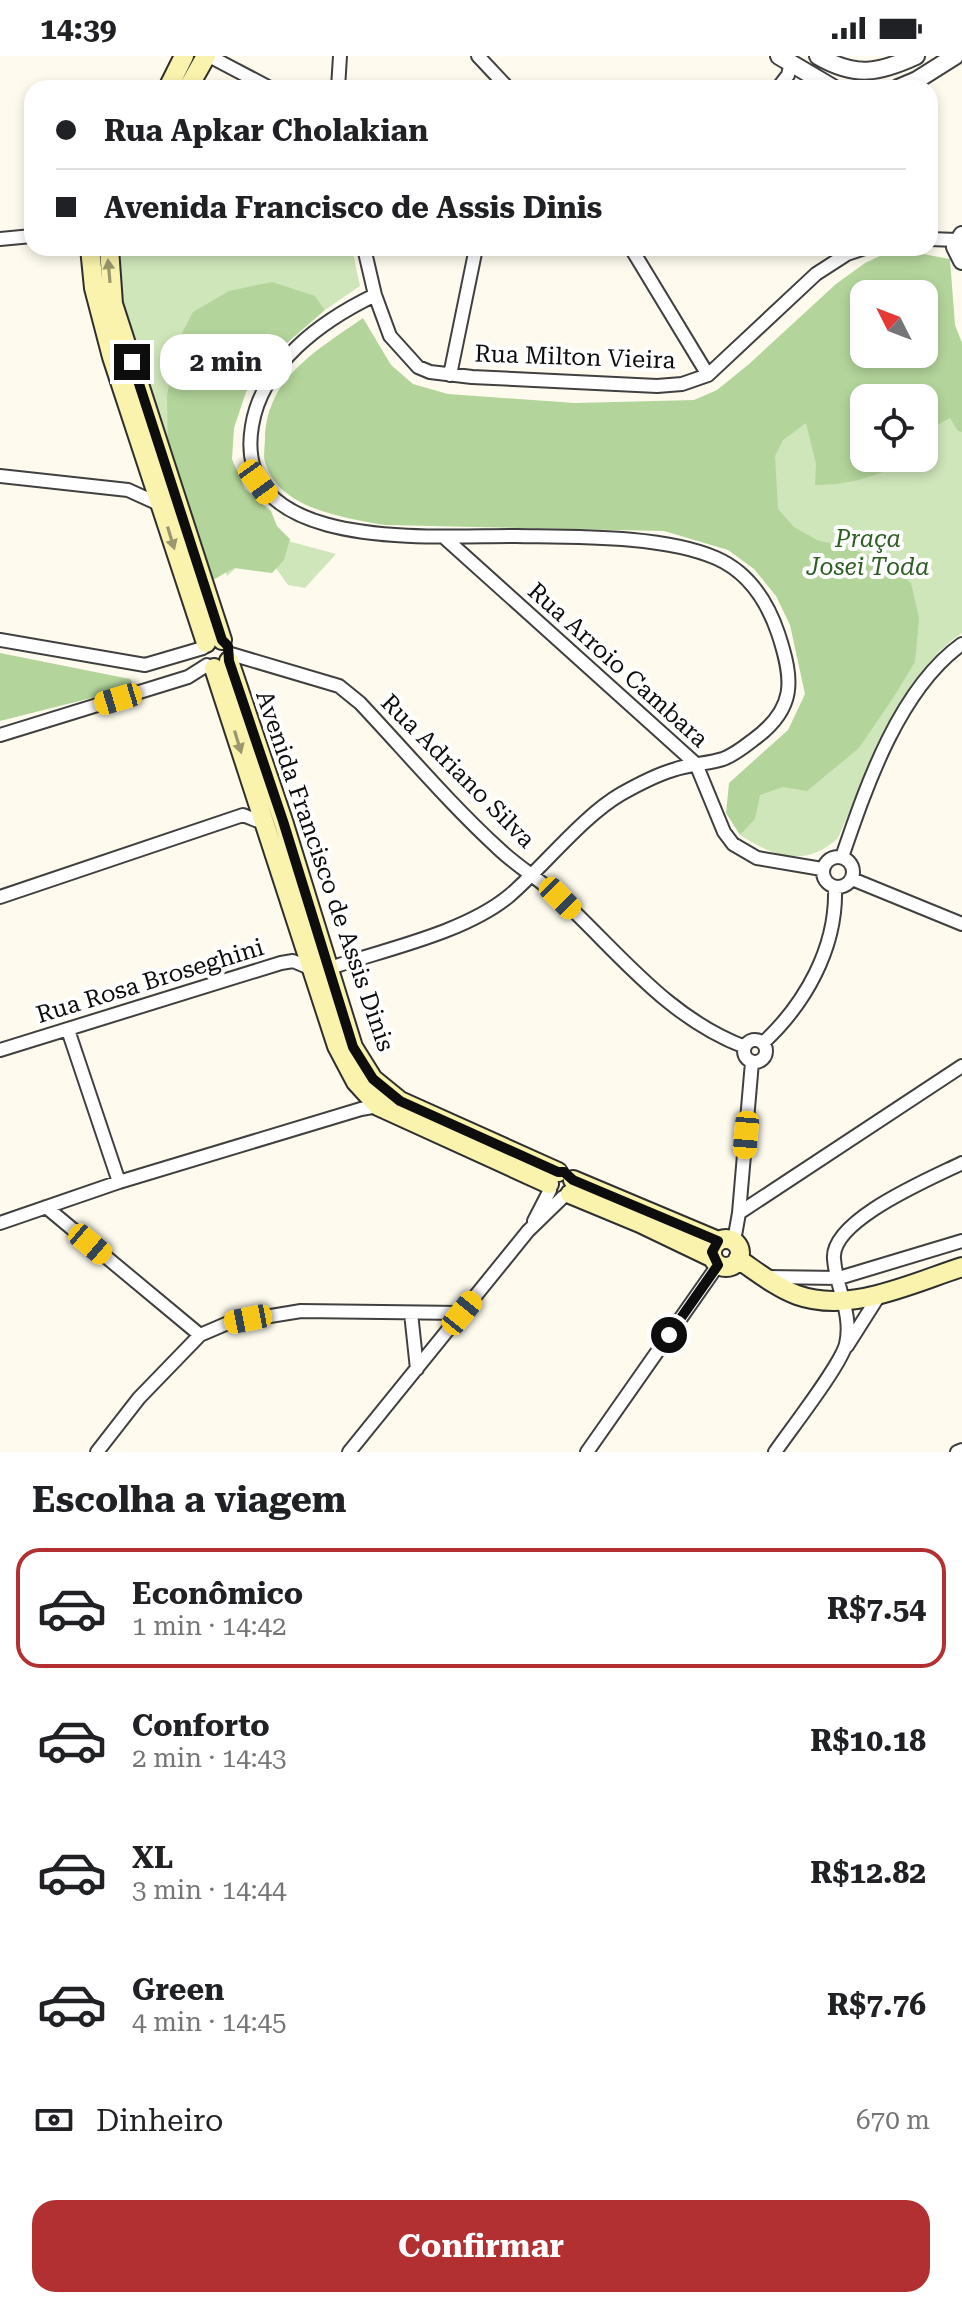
<!DOCTYPE html>
<html lang="pt">
<head>
<meta charset="utf-8">
<style>
	:root { --surface:#fff; --page:#f6f6f6; --text:#202124; --muted:#757577; --line:#e0e0e0; --accent:#b23032 }
	body { margin:0; font-family:"Roboto Serif",serif; background:var(--page); color:var(--text); height:100vh; display:flex; flex-direction:column; font-size:30px; white-space:nowrap }
	* { box-sizing:border-box; margin:0 }
	p { font-size:26px; color:var(--muted) }
	.icon { flex:none; width:44px; height:44px; fill:none; stroke:currentColor; stroke-width:2; stroke-linecap:round; stroke-linejoin:round }
	.map { position:relative; height:1396px; overflow:hidden }
	.details { display:flex; flex-direction:column; background:var(--surface); flex:1 }
	.details>* { flex:none }
	.guide { position:absolute; left:24px; top:24px; width:914px; height:176px; border-radius:24px; box-shadow:0 4px 12px #0003; display:grid; align-content:center; height:176px; padding:0 32px; background:var(--surface) }
	.needle { width:52px; rotate:312deg }
	.fabs { position:absolute; left:850px; top:224px; display:grid; gap:16px }
	.fabs a { display:grid; place-items:center; width:88px; height:88px; border-radius:16px; background:var(--surface); box-shadow:0 4px 12px #0003; font-size:40px }
	.end { position:absolute; width:36px; height:36px; margin:-18px; border:10px solid #0d0d0d; background:#fff; box-shadow:0 0 0 4px #fff }
	.from { border-radius:50% }
	.bubble { position:absolute; height:56px; border-radius:24px; background:var(--surface); box-shadow:0 4px 12px #0003; font-size:26px; font-weight:700; line-height:56px; text-align:center }
	.car { position:absolute; width:24px; height:48px; margin:-24px -12px; border-radius:10px; box-shadow:0 0 6px 2px #0007; background:linear-gradient(#f5c518 24%,#345 0 40%,#f5c518 0 76%,#345 0 86%,#f5c518 0) }
	.guide b { display:flex; align-items:center; gap:28px; height:76px; font-size:30px }
	.guide b+b { border-top:2px solid var(--line) }
	.guide i { width:20px; height:20px; background:var(--text) }
	ul { padding:0; list-style:none }
	li { display:flex; align-items:center; gap:24px; height:120px; margin:0 16px 12px; padding:0 16px; border:4px solid transparent; border-radius:24px }
	li div { flex:1 }
	li b { display:block; font-size:30px }
	li em { font-style:normal; font-weight:700 }
	li.active { border-color:var(--accent) }
	li>.icon { width:72px; height:72px; stroke-width:1.5 }
	h2 { padding:0 32px; font-size:36px; line-height:96px }
	.pay { display:flex; align-items:center; gap:20px; height:88px; padding:0 32px; font-size:30px }
	.pay p { margin-inline-start:auto }
	.primary-button { display:flex; gap:16px; margin-top:auto; padding:16px 32px }
	.primary-button a { flex:1; height:92px; border-radius:24px; background:var(--accent); color:#fff; font-size:32px; font-weight:700; line-height:92px; text-align:center }
	.status { display:flex; justify-content:space-between; align-items:center; height:56px; padding:0 40px; background:var(--surface); direction:ltr }
	.status svg { height:22px; fill:currentColor }
	.map>svg:first-child { display:block }
	.green { fill:#cfe5ba; fill-rule:evenodd }
	.forest { fill:#b3d59b; fill-rule:evenodd }
	.lines { fill:none; stroke-linecap:round; stroke-linejoin:round }
	.minor-casing { stroke:#404040; stroke-width:16 }
	.tertiary-casing { stroke:#404040; stroke-width:20 }
	.secondary-casing { stroke:#2f2f2f; stroke-width:22 }
	.minor { stroke:#fff; stroke-width:12 }
	.tertiary { stroke:#fff; stroke-width:16 }
	.secondary { stroke:#f9f3ae; stroke-width:18 }
	.oneway { fill:#9b976e }
	.route { stroke:#0d0d0d; stroke-width:10 }
	.labels { text-anchor:middle; dominant-baseline:central; stroke-width:8; stroke-linejoin:round; paint-order:stroke }
	.street-label { font-size:24px; fill:#0d0d0d; stroke:#fff }
	.park-label { font-size:24px; font-style:italic; fill:#2d5f22; stroke:#fff }
</style>
</head>
<body>
<div class="status"><b>14:39</b><svg viewBox="0 0 49 12"><path d="M0 12V9h3v3zM5 12V6h3v6zM10 12V3h3v9zM15 12V0h3v12zM26 1h20v11H26zM47 4h2v5h-2z"/></svg></div>
<div class="map">
<svg width="962" height="1396" viewBox="0 0 962 1396">
	<rect width="100%" height="100%" fill="#fefbee"/>
	<path class="green" d="M114,192h238l8,38 -35,24 -8,-11 -70,61 -24,115 65,66 48,13 -31,34 -17,-3 -28,-39 -33,30 -58,-185 -1,63 -47,-144z
		M876,213l68,30 18,52v282c-61,40 -96,140 -124,205 -32,30 -64,19 -98,-3l10,-12 -11,-21 63,-77 6,-63 -42,-94 -86,-44 -309,-16 3,-159 48,45 232,16 44,-3zM864,238h60v60h-60zM864,342h60v60h-60z"/>
	<path class="forest" d="M923,198l27,5 5,66 7,18v89l-4,-1 -8,-13 -26,14v-34h-60v60h43c-26,19 -60,27 -92,27l1,-21 -10,-41 -23,17 -8,16 3,53 16,18 23,13 36,9 32,14 26,20 8,35 -4,44 -22,36 -34,50 -52,43 -24,-4 -23,8 -5,24 -15,16 -14,-22 3,-30 59,-53 17,-36 -15,-69 -14,-29 -22,-27 -26,-19 -64,-19 -279,-6c-40,-7 -107,-16 -120,-63 -2,-6 0,-17 0,-24 0,-22 10,-47 25,-63 21,-23 47,-39 73,-57l28,47 22,19 35,10 127,9 119,-3 23,-10 32,-26 87,-80 29,-21 17,-8zM924,238v60h-60v-60z
		M272,226l43,14 10,14 -53,46 -26,36 -12,36 -2,31 13,30 26,22 6,15 13,13 -6,21 -12,13 -38,-5 -21,12 -45,-126 -1,-58 10,-53 16,-31 36,-21z
		M0,597l130,26 5,8 -135,34z"/>
	<g class="lines">
		<g class="minor-casing">
			<path id="minor" d="M209,0l61,32
				M478,0l30,32
				M338,32l2,-32
				M778,32l10,-13 3,-12
				M0,183l32,-3
				M930,183l27,1
				M364,192l11,47 15,41 28,31 12,5 42,5 185,9 25,-2 26,-9 108,-101 31,-20 18,-6
				M631,192l77,127
				M450,319l26,-127
				M0,420l128,14 33,15
				M446,483l250,225 28,68 9,12 24,14 65,11
				M0,584l145,25 58,-17
				M231,598l108,32 21,17c46,49 90,101 139,146 19,18 43,32 62,50 59,55 107,119 184,148
				M0,679l188,-58 19,-12
				M823 816a15 15 0 1 1 30 0a15 15 0 1 1-30 0Z
				M842,801c24,-70 57,-168 120,-213
				M852,823l110,45
				M0,841l243,-82 20,8
				M330,912c56,-19 134,-35 179,-72 35,-30 74,-80 112,-102 16,-9 35,-19 52,-24 16,-6 34,-6 50,-11 11,-4 21,-12 30,-19 43,-31 41,-59 25,-107 -11,-32 -30,-61 -62,-75 -53,-23 -141,-21 -200,-22 -78,-1 -286,19 -264,-110 10,-62 69,-105 123,-131
				M68,974l51,152
				M744 995a11 11 0 1 1 22 0a11 11 0 1 1-22 0Z
				M763,987c42,-39 74,-95 72,-155
				M0,994l281,-87 12,-2 19,8
				M46,1151l154,128
				M739,1157l13,-151
				M534,1165l16,-31
				M0,1167l119,-41 242,-73 17,-3
				M734,1185l5,-28 223,-147
				M767,1221l72,1 123,-37
				M411,1257l6,56
				M847,1290l33,-52
				M97,1396l42,-54 61,-63 28,-12 73,-12 161,2
				M349,1396l179,-221 35,-34
				M587,1396l131,-187
				M775,1396c15,-22 66,-87 71,-108 7,-30 -10,-56 -12,-85 -4,-39 98,-81 128,-96
				M957,1396l5,-2"/>
		</g>
		<g class="tertiary-casing">
			<path id="tertiary" d="M779,0l54,32
				M818,0c38,22 61,17 98,0
				M898,32l19,-8 38,-24
				M962,179l-7,12 7,14"/>
		</g>
		<g class="secondary-casing">
			<path id="secondary" d="M168,32l16,-32
				M188,32l18,-32
				M90,192l4,40 18,69 94,286
				M109,192l4,56 109,336
				M229,605l54,160 70,226 20,32 27,22 158,71
				M214,612l123,378 19,36 22,24 171,78
				M573,1124l145,61
				M570,1138l70,29 73,35
				M712 1197a14 14 0 1 1 28 0a14 14 0 1 1-28 0Z
				M738,1203c18,12 39,29 59,36 53,19 115,-12 165,-28"/>
		</g>
		<use href="#minor" class="minor"/>
		<use href="#tertiary" class="tertiary"/>
		<use href="#secondary" class="secondary"/>
	</g>
	<defs><path id="oneway-solid" d="M-6-.8H1V-3.2L6.5 0L1 3.2V.8H-6Z" transform="scale(2)"/></defs>
	<g class="oneway">
		<use href="#oneway-solid" transform="translate(109 215) rotate(-95)"/>
		<use href="#oneway-solid" transform="translate(171 482) rotate(73)"/>
		<use href="#oneway-solid" transform="translate(238 686) rotate(73)"/>
	</g>
	<g class="lines">
		<path class="route" d="M132,306l90,278 6,6 1,15 54,160 70,226 20,32 27,22 158,71h6l9,8 145,61 -6,11 6,13 -49,70"/>
	</g>
	<g class="labels">
		<g class="street-label">
			<text transform="translate(575 301) rotate(2)">Rua Milton Vieira</text>
			<text transform="translate(618 609) rotate(42)">Rua Arroio Cambara</text>
			<text transform="translate(458 715) rotate(45)">Rua Adriano Silva</text>
			<text transform="translate(325 815) rotate(71)">Avenida Francisco de Assis Dinis</text>
			<text transform="translate(150 925) rotate(-17)">Rua Rosa Broseghini</text>
		</g>
		<g class="park-label">
			<text x="868" y="483">Praça<tspan x="868" dy="28">Josei Toda</tspan></text>
		</g>
	</g>
</svg>
<div class="fabs">
<a><svg class="needle" viewBox="-14 -14 28 28"><path d="M0-13l5 13h-10z" fill="#e53935"/><path d="M0 13l5-13h-10z" fill="#757577"/></svg></a>
<a><svg class="icon" aria-label="locate" viewBox="0 0 24 24"><circle cx="12" cy="12" r="6"/><path d="M12 2v4M12 18v4M2 12h4M18 12h4"/></svg></a>
</div>
<i class="end from" style="left:669px;top:1279px"></i>
<i class="end" style="left:132px;top:306px"></i>
<div class="bubble" style="left:160px;top:278px;width:132px">2 min</div>
<i class="car" style="left:258px;top:426px;rotate:144deg"></i>
<i class="car" style="left:118px;top:643px;rotate:253deg"></i>
<i class="car" style="left:560px;top:842px;rotate:135deg"></i>
<i class="car" style="left:746px;top:1079px;rotate:185deg"></i>
<i class="car" style="left:90px;top:1188px;rotate:130deg"></i>
<i class="car" style="left:462px;top:1257px;rotate:39deg"></i>
<i class="car" style="left:248px;top:1263px;rotate:259deg"></i>
<div class="guide">
<b><i class="from"></i>Rua Apkar Cholakian</b>
<b><i></i>Avenida Francisco de Assis Dinis</b>
</div>
</div>
<section class="details">
<h2>Escolha a viagem</h2>
<ul>
<li class="active"><svg class="icon" aria-label="car" viewBox="0 0 24 24"><path d="M5 17H2v-5l4-1 3-4h7l3 4 3 1v5h-3M9 17h6M6 11h13"/><circle cx="7" cy="17" r="2"/><circle cx="17" cy="17" r="2"/></svg><div><b>Econômico</b><p>1 min · 14:42</p></div><em>R$7.54</em></li>
<li><svg class="icon" aria-label="car" viewBox="0 0 24 24"><path d="M5 17H2v-5l4-1 3-4h7l3 4 3 1v5h-3M9 17h6M6 11h13"/><circle cx="7" cy="17" r="2"/><circle cx="17" cy="17" r="2"/></svg><div><b>Conforto</b><p>2 min · 14:43</p></div><em>R$10.18</em></li>
<li><svg class="icon" aria-label="car" viewBox="0 0 24 24"><path d="M5 17H2v-5l4-1 3-4h7l3 4 3 1v5h-3M9 17h6M6 11h13"/><circle cx="7" cy="17" r="2"/><circle cx="17" cy="17" r="2"/></svg><div><b>XL</b><p>3 min · 14:44</p></div><em>R$12.82</em></li>
<li><svg class="icon" aria-label="car" viewBox="0 0 24 24"><path d="M5 17H2v-5l4-1 3-4h7l3 4 3 1v5h-3M9 17h6M6 11h13"/><circle cx="7" cy="17" r="2"/><circle cx="17" cy="17" r="2"/></svg><div><b>Green</b><p>4 min · 14:45</p></div><em>R$7.76</em></li>
</ul>
<div class="pay"><svg class="icon" aria-label="cash" viewBox="0 0 24 24"><path d="M3 7h18v10H3z"/><circle cx="12" cy="12" r="2"/></svg>Dinheiro<p>670 m</p></div>
<div class="primary-button"><a>Confirmar</a></div>
</section>
</body>
</html>
